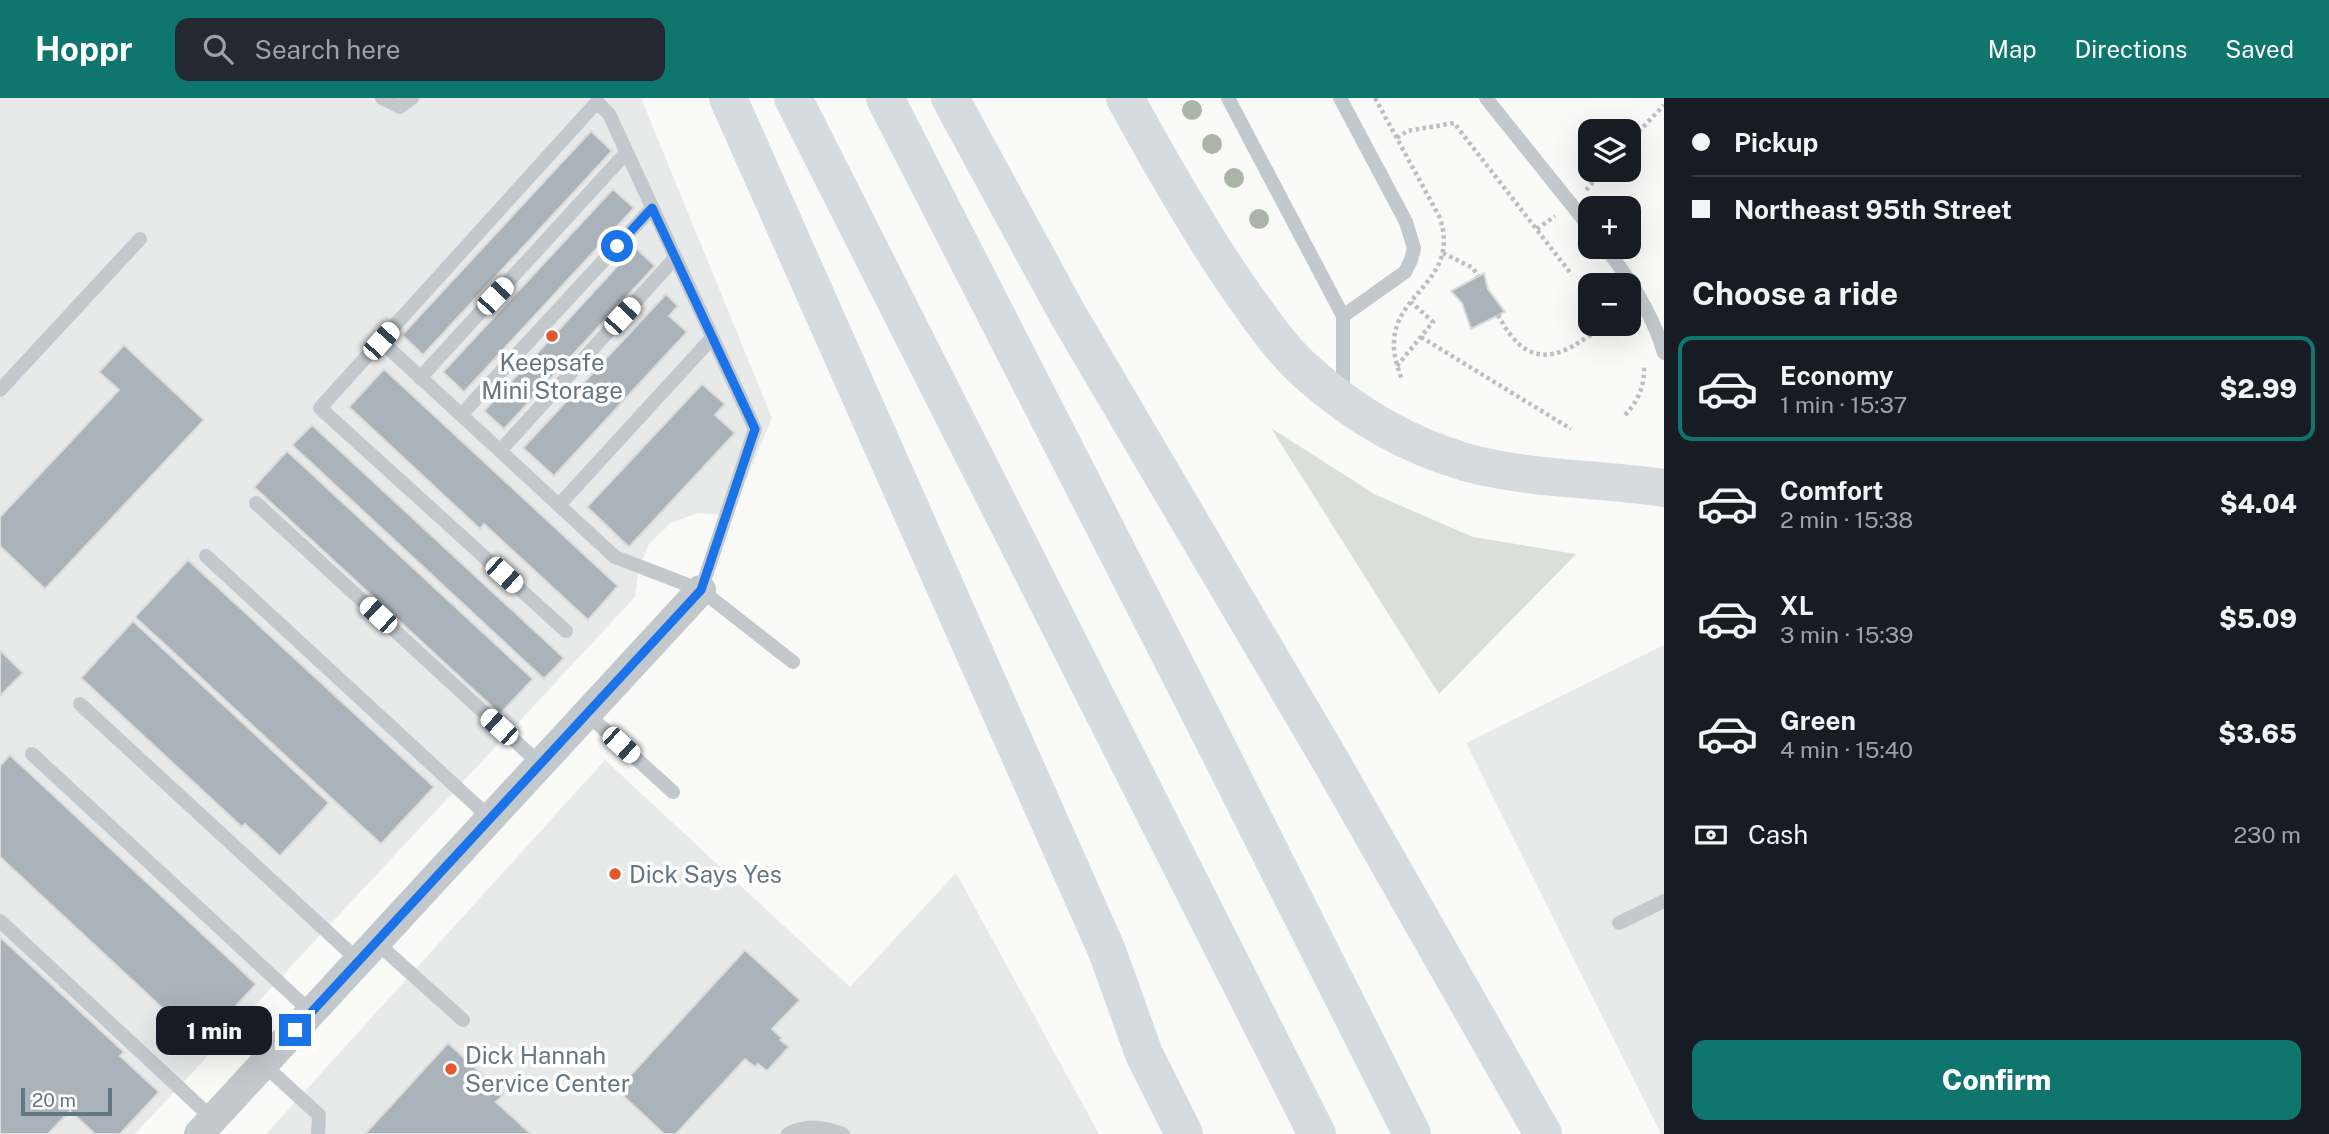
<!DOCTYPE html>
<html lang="en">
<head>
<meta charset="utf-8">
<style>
	:root { --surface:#171b24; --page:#242831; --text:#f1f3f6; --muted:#9ea1a6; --line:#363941; --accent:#0f766e }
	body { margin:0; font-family:"Public Sans",sans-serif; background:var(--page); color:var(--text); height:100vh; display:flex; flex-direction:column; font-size:26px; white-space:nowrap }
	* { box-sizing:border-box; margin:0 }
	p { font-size:23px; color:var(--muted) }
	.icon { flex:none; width:38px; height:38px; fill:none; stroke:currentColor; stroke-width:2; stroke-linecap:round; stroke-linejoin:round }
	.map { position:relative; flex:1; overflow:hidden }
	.drawer { display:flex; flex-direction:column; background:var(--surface); width:665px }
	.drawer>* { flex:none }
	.banner { display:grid; align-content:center; height:154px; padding:0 28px; background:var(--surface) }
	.buttons { position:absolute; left:1578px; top:21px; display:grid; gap:14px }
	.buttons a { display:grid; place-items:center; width:63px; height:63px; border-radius:14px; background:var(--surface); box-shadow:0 7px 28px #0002; font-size:35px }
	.scale { position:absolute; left:21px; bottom:18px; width:91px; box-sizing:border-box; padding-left:7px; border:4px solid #657683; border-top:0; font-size:19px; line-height:24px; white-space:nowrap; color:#657683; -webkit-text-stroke:5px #fff; paint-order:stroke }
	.end { position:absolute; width:32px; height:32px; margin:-16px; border:9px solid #1a73e8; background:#fff; box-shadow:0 0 0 4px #fff }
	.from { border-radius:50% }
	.bubble { position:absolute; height:49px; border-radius:14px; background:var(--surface); box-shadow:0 7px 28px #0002; font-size:23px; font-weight:800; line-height:49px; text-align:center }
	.car { position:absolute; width:21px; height:42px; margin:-21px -10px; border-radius:9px; box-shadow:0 0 5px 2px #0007; background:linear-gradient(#fff 24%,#345 0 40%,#fff 0 76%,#345 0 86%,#fff 0) }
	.banner b { display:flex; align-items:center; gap:24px; height:66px; font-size:26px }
	.banner b+b { border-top:2px solid var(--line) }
	.banner i { width:18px; height:18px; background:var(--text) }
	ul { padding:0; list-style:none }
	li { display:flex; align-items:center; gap:21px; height:105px; margin:0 14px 10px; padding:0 14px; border:4px solid transparent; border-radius:14px }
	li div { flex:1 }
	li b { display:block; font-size:26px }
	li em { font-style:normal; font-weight:800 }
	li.current { border-color:var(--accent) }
	li>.icon { width:63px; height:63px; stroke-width:1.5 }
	h2 { padding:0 28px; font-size:32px; line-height:84px }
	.pay { display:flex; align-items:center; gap:18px; height:77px; padding:0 28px; font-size:26px }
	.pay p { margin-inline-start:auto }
	.action { display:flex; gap:14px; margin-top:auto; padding:14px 28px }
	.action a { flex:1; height:80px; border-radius:14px; background:var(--accent); color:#fff; font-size:28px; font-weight:800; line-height:80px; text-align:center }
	header { display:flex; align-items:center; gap:42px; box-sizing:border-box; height:98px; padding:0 35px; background:var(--accent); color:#fff }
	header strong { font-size:33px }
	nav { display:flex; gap:38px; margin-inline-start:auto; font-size:24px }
	.search { width:490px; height:63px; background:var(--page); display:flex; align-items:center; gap:18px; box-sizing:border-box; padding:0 24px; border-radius:14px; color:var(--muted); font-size:26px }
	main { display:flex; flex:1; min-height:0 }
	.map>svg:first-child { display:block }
	.built { fill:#e8e9e9 }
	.green { fill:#dadfd7 }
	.building { fill:#aab3b9; stroke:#dcdcda; stroke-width:2 }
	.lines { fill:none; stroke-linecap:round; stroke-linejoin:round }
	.path { stroke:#bbbfc2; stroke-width:4.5; stroke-dasharray:3.5 3.5; stroke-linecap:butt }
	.lane { stroke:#c3c8cc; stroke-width:14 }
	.street { stroke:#c3c8cc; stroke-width:30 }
	.secondary { stroke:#d6dbdf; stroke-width:38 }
	.highway { stroke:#d6dbdf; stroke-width:38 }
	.tree { fill:#aab4a7 }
	.route { stroke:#1a73e8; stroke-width:9 }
	.poi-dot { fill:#e4572e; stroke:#fff; stroke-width:2.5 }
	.labels { text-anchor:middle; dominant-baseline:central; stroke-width:7; stroke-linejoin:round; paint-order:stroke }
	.poi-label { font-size:24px; fill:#657683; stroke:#fff; text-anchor:start }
</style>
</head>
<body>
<header>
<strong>Hoppr</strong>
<div class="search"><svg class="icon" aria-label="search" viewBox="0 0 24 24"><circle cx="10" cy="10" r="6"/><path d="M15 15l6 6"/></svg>Search here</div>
<nav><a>Map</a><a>Directions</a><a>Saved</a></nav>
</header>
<main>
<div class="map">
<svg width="1664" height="1036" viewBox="0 0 1664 1036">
	<rect width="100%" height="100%" fill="#fafaf8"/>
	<path class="built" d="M0,0h641l131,320 -41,98 -33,-3 -27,10 -22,21 -10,24 -4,29 -500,537h-135z
		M1664,547v489h-3l-195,-391z
		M605,662l245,227 106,-114 143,261h-833z"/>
	<path class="green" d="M1271,330l105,67 97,42 103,17 -137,140z"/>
	<path class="building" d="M591,33l21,20 -189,204 -21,-20z
		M613,91l21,19 -170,184 -21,-20z
		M635,149l20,19 -151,163 -20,-18z
		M1484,175l4,16 17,23 -34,17 -9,-26 -11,-12z
		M666,196l12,12 -9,10 18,16 -133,144 -31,-28z
		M124,247l80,75 -159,169 -45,-43v-29l119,-127 -20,-18z
		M384,271l234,217 -30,34 -104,-96 -4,5 -131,-122z
		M702,286l23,20 -10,11 20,18 -106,114 -42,-40z
		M312,327l252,233 -20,21 -252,-234z
		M287,353l246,228 -33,35 -246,-227z
		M188,462l246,227 -53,57 -246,-227z
		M133,523l196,182 -49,53 -35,-32 -3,3 -161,-149z
		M0,552l23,23 -23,23z
		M10,657l246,229 -55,60 -201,-187v-91z
		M0,839l124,115 -4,4 39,36 -39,42h-25l-25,-23 -22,23h-48z
		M745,852l55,50 -28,29 10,9 -2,2 9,7 -22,24 -9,-7 -3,3 -10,-8 -69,75h-12l-47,-44z
		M448,945l56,51 -8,8 35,32h-166z"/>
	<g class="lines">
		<path class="path" d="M1375,0l65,120c20,63 -44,73 -46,124 -1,13 4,26 8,38
			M1397,40l10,-7 47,-8 118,152
			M1629,44l35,-37
			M1586,92l18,-20
			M1537,131l18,-13
			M1443,155l30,15 5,8
			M1498,217c17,32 38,52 75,31 12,-7 24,-16 38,-22h8l11,7
			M1421,239l150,92
			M1397,268l36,-44 -22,-20
			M1625,317c14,-15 20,-30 19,-51"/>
		<path class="lane" d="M382,0l18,9 12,-9
			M1228,0l115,218v78
			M1340,0l66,124 8,26 -3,12 -6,12 -62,44
			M1486,0l105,131
			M1605,149c25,32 48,67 59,106
			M381,243l234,216 86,33 92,72
			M420,280l206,-225
			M0,292l140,-151
			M461,317l191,-207
			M500,353l175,-193
			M256,405l284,261
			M559,407l153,-167
			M206,458l284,262
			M566,533l-246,-223 277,-306 12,12 146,315 -54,161
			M80,606l279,257
			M586,615l87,79
			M32,656l279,258
			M0,823l213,198
			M1619,825l45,-22
			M376,844l87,78
			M263,966l56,51 -1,19
			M788,1036c19,-10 36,-7 55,0"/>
		<path class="street" d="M199,1036l502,-544"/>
		<path class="secondary" d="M1125,0c35,64 70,126 111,186 22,31 44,65 73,90 45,40 98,71 156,88 64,18 133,16 199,26"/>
		<path class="highway" d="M728,0l379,853 37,103 40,80
			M793,0l524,1036
			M885,0l320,625 207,411
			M950,0l117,215 266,452 210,369"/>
	</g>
	<g class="tree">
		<circle cx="1192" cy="12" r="10"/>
		<circle cx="1212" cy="46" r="10"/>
		<circle cx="1234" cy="80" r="10"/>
		<circle cx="1259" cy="121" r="10"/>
	</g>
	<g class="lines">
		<path class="route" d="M295,932l406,-440 54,-161 -103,-221 -35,38"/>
	</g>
	<g class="poi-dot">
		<circle cx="552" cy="238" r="7"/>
		<circle cx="615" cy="776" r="7"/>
		<circle cx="451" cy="971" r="7"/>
	</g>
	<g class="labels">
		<g class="poi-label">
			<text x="552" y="264" text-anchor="middle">Keepsafe<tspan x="552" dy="28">Mini Storage</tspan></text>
			<text x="629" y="776">Dick Says Yes</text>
			<text x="465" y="957">Dick Hannah<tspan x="465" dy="28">Service Center</tspan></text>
		</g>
	</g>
</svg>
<div class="buttons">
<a><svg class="icon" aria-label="layers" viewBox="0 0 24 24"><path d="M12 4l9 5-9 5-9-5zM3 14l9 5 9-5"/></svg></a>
<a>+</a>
<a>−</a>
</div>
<div class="scale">20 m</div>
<i class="end from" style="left:617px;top:148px"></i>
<i class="end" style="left:295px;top:932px"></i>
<div class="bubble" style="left:156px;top:908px;width:116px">1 min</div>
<i class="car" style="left:495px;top:198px;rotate:43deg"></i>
<i class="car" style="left:622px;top:218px;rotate:43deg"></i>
<i class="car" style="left:381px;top:243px;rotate:42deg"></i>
<i class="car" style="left:504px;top:477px;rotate:132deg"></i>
<i class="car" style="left:378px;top:517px;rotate:313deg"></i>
<i class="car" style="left:499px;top:629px;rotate:312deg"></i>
<i class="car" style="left:621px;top:647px;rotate:132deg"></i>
</div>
<section class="drawer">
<div class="banner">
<b><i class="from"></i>Pickup</b>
<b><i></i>Northeast 95th Street</b>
</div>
<h2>Choose a ride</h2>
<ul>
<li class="current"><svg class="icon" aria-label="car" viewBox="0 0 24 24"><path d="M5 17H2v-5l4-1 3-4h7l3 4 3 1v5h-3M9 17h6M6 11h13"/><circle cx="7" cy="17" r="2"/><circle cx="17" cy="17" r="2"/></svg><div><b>Economy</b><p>1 min · 15:37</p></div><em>$2.99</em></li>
<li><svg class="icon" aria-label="car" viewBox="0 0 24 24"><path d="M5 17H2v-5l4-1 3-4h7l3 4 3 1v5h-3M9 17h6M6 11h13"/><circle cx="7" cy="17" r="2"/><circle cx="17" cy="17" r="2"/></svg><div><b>Comfort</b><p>2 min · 15:38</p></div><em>$4.04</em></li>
<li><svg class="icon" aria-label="car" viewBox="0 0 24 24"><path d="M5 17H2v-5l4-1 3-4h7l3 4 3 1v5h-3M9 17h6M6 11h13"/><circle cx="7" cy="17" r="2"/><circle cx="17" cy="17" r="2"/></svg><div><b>XL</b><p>3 min · 15:39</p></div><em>$5.09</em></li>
<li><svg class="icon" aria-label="car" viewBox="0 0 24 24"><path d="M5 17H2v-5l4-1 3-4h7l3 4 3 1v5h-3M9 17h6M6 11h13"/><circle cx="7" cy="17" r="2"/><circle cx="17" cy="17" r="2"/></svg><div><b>Green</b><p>4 min · 15:40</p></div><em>$3.65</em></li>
</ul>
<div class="pay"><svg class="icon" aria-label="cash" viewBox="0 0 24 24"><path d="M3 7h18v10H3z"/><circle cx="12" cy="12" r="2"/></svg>Cash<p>230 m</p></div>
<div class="action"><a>Confirm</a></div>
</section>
</main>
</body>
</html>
